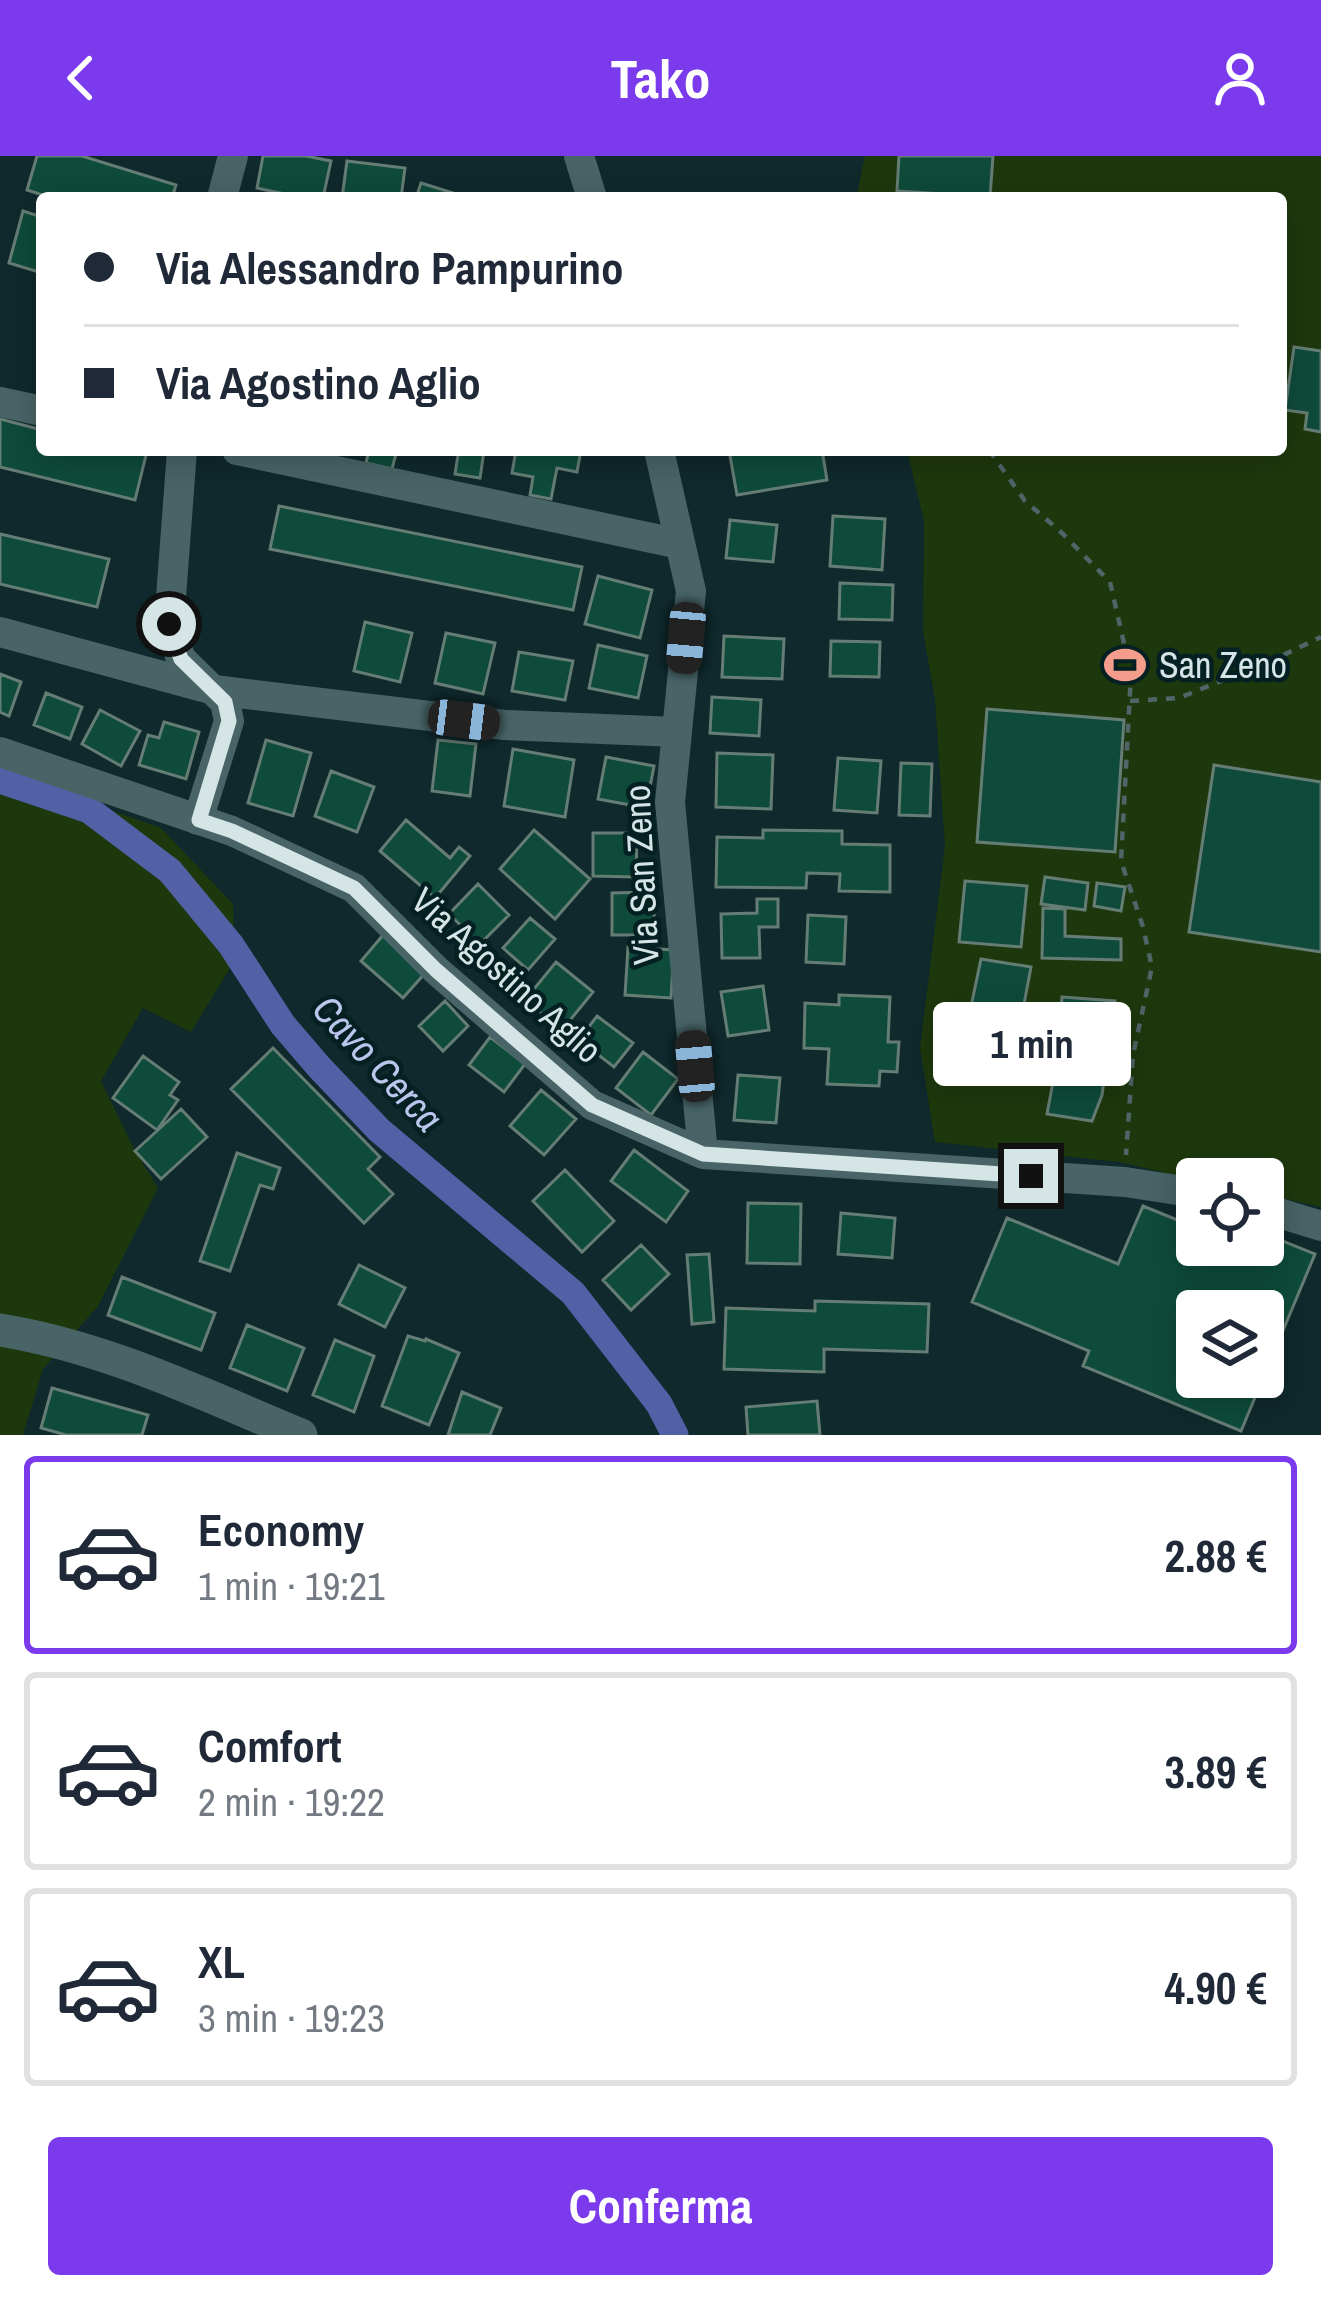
<!DOCTYPE html>
<html lang="it">
<head>
<meta charset="utf-8">
<style>
	:root { --surface:#fff; --page:#f2f2f3; --text:#1f2937; --muted:#747a83; --line:#e0e1e3; --accent:#7c3aed }
	body { margin:0; font-family:"Archivo Narrow",sans-serif; background:var(--page); color:var(--text); height:100vh; display:flex; flex-direction:column; font-size:45px; white-space:nowrap }
	* { box-sizing:border-box; margin:0 }
	p { font-size:39px; color:var(--muted) }
	.icon { flex:none; width:66px; height:66px; fill:none; stroke:currentColor; stroke-width:2; stroke-linecap:round; stroke-linejoin:round }
	.map { position:relative; height:1279px; overflow:hidden }
	.sheet { display:flex; flex-direction:column; background:var(--surface); flex:1 }
	.sheet>* { flex:none }
	.top-card { position:absolute; left:36px; top:36px; width:1251px; height:264px; border-radius:12px; box-shadow:0 6px 30px #0003; display:grid; align-content:center; height:264px; padding:0 48px; background:var(--surface) }
	.tools { position:absolute; left:1176px; top:1002px; display:grid; gap:24px }
	.tools a { display:grid; place-items:center; width:108px; height:108px; border-radius:12px; background:var(--surface); box-shadow:0 6px 30px #0003; font-size:60px }
	.end { position:absolute; width:54px; height:54px; margin:-27px; border:15px solid #d5e4e5; background:#111; box-shadow:0 0 0 6px #111 }
	.from { border-radius:50% }
	.bubble { position:absolute; height:84px; border-radius:12px; background:var(--surface); box-shadow:0 6px 30px #0003; font-size:39px; font-weight:800; line-height:84px; text-align:center }
	.car { position:absolute; width:36px; height:72px; margin:-36px -18px; border-radius:15px; box-shadow:0 0 9px 3px #0007; background:linear-gradient(#222 24%,#8ab4d8 0 40%,#222 0 76%,#8ab4d8 0 86%,#222 0) }
	.top-card b { display:flex; align-items:center; gap:42px; height:114px; font-size:45px }
	.top-card b+b { border-top:3px solid var(--line) }
	.top-card i { width:30px; height:30px; background:var(--text) }
	ul { padding:21px 0 0; list-style:none }
	li { display:flex; align-items:center; gap:36px; height:198px; margin:0 24px 18px; padding:0 24px; border:6px solid var(--line); border-radius:12px }
	li div { flex:1 }
	li b { display:block; font-size:45px }
	li em { font-style:normal; font-weight:800 }
	li.current { border-color:var(--accent) }
	li>.icon { width:108px; height:108px; stroke-width:1.5 }
	.action { display:flex; gap:24px; margin-top:auto; padding:24px 48px }
	.action a { flex:1; height:138px; border-radius:12px; background:var(--accent); color:#fff; font-size:48px; font-weight:800; line-height:138px; text-align:center }
	header { display:flex; justify-content:space-between; align-items:center; height:156px; padding:0 48px; background:var(--accent); color:#fff; font-size:54px; font-weight:800 }
	.map>svg:first-child { display:block }
	.green { fill:#1e380d }
	.lines { fill:none; stroke-linecap:round; stroke-linejoin:round }
	.canal { stroke:#5260a6; stroke-width:27 }
	.building { fill:#0e4b3a; stroke:#657d74; stroke-width:3; fill-rule:evenodd }
	.path { stroke:#4f6568; stroke-width:4.5; stroke-dasharray:9 9; stroke-linecap:butt }
	.minor { stroke:#486467; stroke-width:30 }
	.tertiary { stroke:#486467; stroke-width:33 }
	.route { stroke:#d5e4e5; stroke-width:15 }
	.labels { text-anchor:middle; dominant-baseline:central; stroke-width:9; stroke-linejoin:round; paint-order:stroke }
	.poi-label { font-size:36px; fill:#d5e4e5; stroke:#052022; text-anchor:start }
	.street-label { font-size:36px; fill:#d5e4e5; stroke:#052022 }
	.water-label { font-size:39px; font-style:italic; fill:#bbc6ed; stroke:#052022 }
</style>
</head>
<body>
<header><svg class="icon" aria-label="back" viewBox="0 0 24 24"><path d="M15 5l-7 7 7 7"/></svg>Tako<svg class="icon" aria-label="person" viewBox="0 0 24 24"><circle cx="12" cy="8" r="4"/><path d="M4 21q1-7 8-7t8 7"/></svg></header>
<div class="map">
<svg width="1321" height="1279" viewBox="0 0 1321 1279">
	<rect width="100%" height="100%" fill="#0f292c"/>
	<path class="green" d="M865,0h456v1051l-58,-13v-15l-66,1 -78,-18 -184,-20 -15,-94 25,-202 -10,-147 -12,-68 1,-110 -17,-71h374v-252h-425z
		M0,615l161,57 72,76 2,56 -44,72 -48,-24 -42,73 34,70 23,37 -60,118 -55,63 -20,66h-23z"/>
	<g class="lines">
		<path class="canal" d="M0,624l89,30 81,61 61,74 52,80 36,42 60,63 194,163 86,111 16,31"/>
	</g>
	<path class="building" d="M37,0h45l94,29 -4,13h-120l-25,-8z
		M263,0h43l25,5 -8,37h-20l-46,-10z
		M899,0h94l-3,41 -93,-6z
		M347,5l58,7 -4,30h-59z
		M421,27l48,15h-53z
		M23,55l19,6v56l-33,-10z
		M1294,191l27,4v81l-16,-3 2,-16 -22,-3z
		M0,263l42,11v20h83l21,5 -11,45 -135,-33z
		M369,294h28l-5,19 -26,-6z
		M433,294h70l-1,3 -18,-2 -4,27 -25,-4 3,-19z
		M516,294h65l-4,22 -20,-4 -6,31 -21,-4 3,-18 -21,-4z
		M729,294h93l5,30 -90,15z
		M279,350l303,61 -9,43 -303,-61z
		M833,360l52,3 -3,51 -52,-4z
		M730,364l47,5 -4,37 -47,-4z
		M0,378l109,25 -12,48 -97,-23z
		M598,420l54,14 -12,48 -55,-14z
		M840,427l53,2 -1,35 -53,-1z
		M365,466l47,11 -12,49 -46,-11z
		M446,477l49,10 -12,51 -48,-11z
		M724,480l60,3 -2,40 -60,-2z
		M831,485l49,1 -1,35 -49,-1z
		M598,489l49,11 -9,42 -49,-10z
		M519,496l54,9 -8,39 -53,-9z
		M0,518l21,8 -12,34 -9,-4z
		M46,537l36,14 -12,32 -36,-14z
		M712,541l49,3 -2,36 -49,-3z
		M987,553l137,11 -9,132 -138,-10z
		M100,554l40,21 -19,35 -39,-22z
		M164,566l35,10 -13,47 -47,-14 9,-30 11,3z
		M266,584l45,13 -18,63 -45,-13z
		M438,584l38,4 -6,52 -38,-5z
		M513,593l61,11 -9,57 -61,-11z
		M717,597l56,2 -2,54 -55,-2z
		M606,601l48,9 -8,42 -48,-9z
		M838,602l43,3 -4,52 -43,-3z
		M901,607l31,1 -2,52 -31,-1z
		M1214,609l107,17v170l-132,-20z
		M331,615l43,16 -17,45 -42,-16z
		M406,664l44,38 9,-11 11,9 -35,42 -55,-47z
		M534,674l56,49 -35,40 -55,-50z
		M763,674l79,1v13l48,1v47l-51,-1 1,-17 -33,-1 -1,15 -90,-1 1,-50 46,1z
		M593,677h44l-1,44 -43,-1z
		M1045,721l43,6 -3,27 -44,-6z
		M965,725l62,5 -6,61 -62,-5z
		M1097,727l28,4 -4,24 -27,-5z
		M478,728l31,31 -29,29 -31,-30z
		M654,736v43h-42v-42z
		M757,743h21v28h-19l1,31h-38l-1,-44 36,-1z
		M1043,752l22,1v27l56,3v21l-79,-2z
		M808,759l38,2 -2,47 -38,-2z
		M530,762l25,21 -27,31 -25,-22z
		M384,778l42,38 -23,26 -42,-37z
		M628,791l46,3 -3,48 -46,-3z
		M981,803l50,8 -22,117 -53,-6z
		M556,806l37,30 -31,38 -37,-30z
		M763,830l6,44 -41,6 -7,-44z
		M839,839l51,2 -2,45h11l-2,30 -17,-1 -1,15 -52,-2 2,-35 -25,-1 1,-45 34,2z
		M1062,841l53,4 -13,94 -10,26 -45,-7 9,-48z
		M445,845l23,25 -25,25 -24,-25z
		M597,860l36,27 -19,24 -35,-27z
		M490,881l35,27 -21,28 -35,-27z
		M273,892l107,109 -12,12 25,25 -29,29 -133,-134z
		M643,896l35,27 -27,36 -35,-27z
		M143,900l36,26 -9,13 8,5 -21,30 -44,-32z
		M738,919l42,3 -4,45 -42,-3z
		M541,934l35,29 -32,36 -34,-29z
		M181,953l26,28 -46,42 -26,-28z
		M634,994l54,41 -22,31 -55,-41z
		M237,997l43,15 -7,21 -13,-4 -30,86 -30,-10z
		M565,1014l49,51 -32,31 -49,-51z
		M748,1047l53,1 -1,60 -53,-1z
		M1143,1050l49,20 5,-11v30h66v-12l52,21 -74,177 -158,-65 6,-15 -117,-49 35,-84 111,46zM1197,1155h66v66h-66z
		M841,1057l54,5 -3,40 -54,-4z
		M641,1089l28,29 -38,36 -28,-30z
		M709,1098l5,68 -22,2 -5,-69z
		M359,1109l46,23 -20,39 -46,-23z
		M122,1121l93,36 -14,37 -93,-35z
		M815,1145l114,3 -2,48 -103,-3v23l-100,-3 2,-61 89,3z
		M247,1169l57,23 -17,43 -57,-23z
		M408,1180l17,5 1,-2 33,14 -30,72 -47,-19z
		M335,1184l39,16 -20,56 -41,-17z
		M52,1232l96,27 -6,20h-76l-25,-7z
		M462,1236l39,16 -11,27h-42z
		M817,1245l3,34h-72l-2,-28z"/>
	<g class="lines">
		<path class="path" d="M989,294l36,51 36,31 49,50 21,92 -10,187 22,66 9,40 -19,88 -7,100
			M1130,545l49,-3 94,-38 48,-23"/>
		<path class="minor" d="M579,0l13,42
			M222,42l11,-42
			M0,246l42,9
			M182,294l-13,174 12,35 44,43 4,19 -31,99
			M237,294l443,94
			M659,294l32,141 -21,211 33,352
			M0,476l214,58 291,35 172,7
			M0,596l232,79 122,57 82,82 156,135 111,49 422,28 72,11
			M1263,1052l58,18"/>
		<path class="tertiary" d="M0,1174c106,17 202,64 301,105"/>
	</g>
	<g class="lines">
		<path class="route" d="M169,468l12,35 44,43 4,19 -30,99 33,11 122,57 82,82 156,135 111,49 328,22"/>
	</g>
	<defs>
		<g id="stadium-bare" transform="scale(3.24)"><path d="M0-5a6.5 5 0 1 0 0 10a6.5 5 0 1 0 0-10ZM-3.5-1.8h7v3.6h-7Z" fill="#f49d8c" stroke="#052022" stroke-width="2.5" paint-order="stroke"/></g>
	</defs>
	<g fill-rule="evenodd">
		<use href="#stadium-bare" x="1125" y="509"/>
	</g>
	<g class="labels">
		<g class="poi-label">
			<text x="1159" y="509">San Zeno</text>
		</g>
		<g class="street-label">
			<text transform="translate(641 719) rotate(-93)">Via San Zeno</text>
			<text transform="translate(507 819) rotate(42)">Via Agostino Aglio</text>
		</g>
		<g class="water-label">
			<text transform="translate(378 907) rotate(47)">Cavo Cerca</text>
		</g>
	</g>
</svg>
<div class="tools">
<a><svg class="icon" aria-label="locate" viewBox="0 0 24 24"><circle cx="12" cy="12" r="6"/><path d="M12 2v4M12 18v4M2 12h4M18 12h4"/></svg></a>
<a><svg class="icon" aria-label="layers" viewBox="0 0 24 24"><path d="M12 4l9 5-9 5-9-5zM3 14l9 5 9-5"/></svg></a>
</div>
<i class="end from" style="left:169px;top:468px"></i>
<i class="end" style="left:1031px;top:1020px"></i>
<div class="bubble" style="left:933px;top:846px;width:198px">1 min</div>
<i class="car" style="left:686px;top:482px;rotate:185deg"></i>
<i class="car" style="left:464px;top:564px;rotate:97deg"></i>
<i class="car" style="left:695px;top:910px;rotate:355deg"></i>
<div class="top-card">
<b><i class="from"></i>Via Alessandro Pampurino</b>
<b><i></i>Via Agostino Aglio</b>
</div>
</div>
<section class="sheet">
<ul>
<li class="current"><svg class="icon" aria-label="car" viewBox="0 0 24 24"><path d="M5 17H2v-5l4-1 3-4h7l3 4 3 1v5h-3M9 17h6M6 11h13"/><circle cx="7" cy="17" r="2"/><circle cx="17" cy="17" r="2"/></svg><div><b>Economy</b><p>1 min · 19:21</p></div><em>2.88 €</em></li>
<li><svg class="icon" aria-label="car" viewBox="0 0 24 24"><path d="M5 17H2v-5l4-1 3-4h7l3 4 3 1v5h-3M9 17h6M6 11h13"/><circle cx="7" cy="17" r="2"/><circle cx="17" cy="17" r="2"/></svg><div><b>Comfort</b><p>2 min · 19:22</p></div><em>3.89 €</em></li>
<li><svg class="icon" aria-label="car" viewBox="0 0 24 24"><path d="M5 17H2v-5l4-1 3-4h7l3 4 3 1v5h-3M9 17h6M6 11h13"/><circle cx="7" cy="17" r="2"/><circle cx="17" cy="17" r="2"/></svg><div><b>XL</b><p>3 min · 19:23</p></div><em>4.90 €</em></li>
</ul>
<div class="action"><a>Conferma</a></div>
</section>
</body>
</html>
